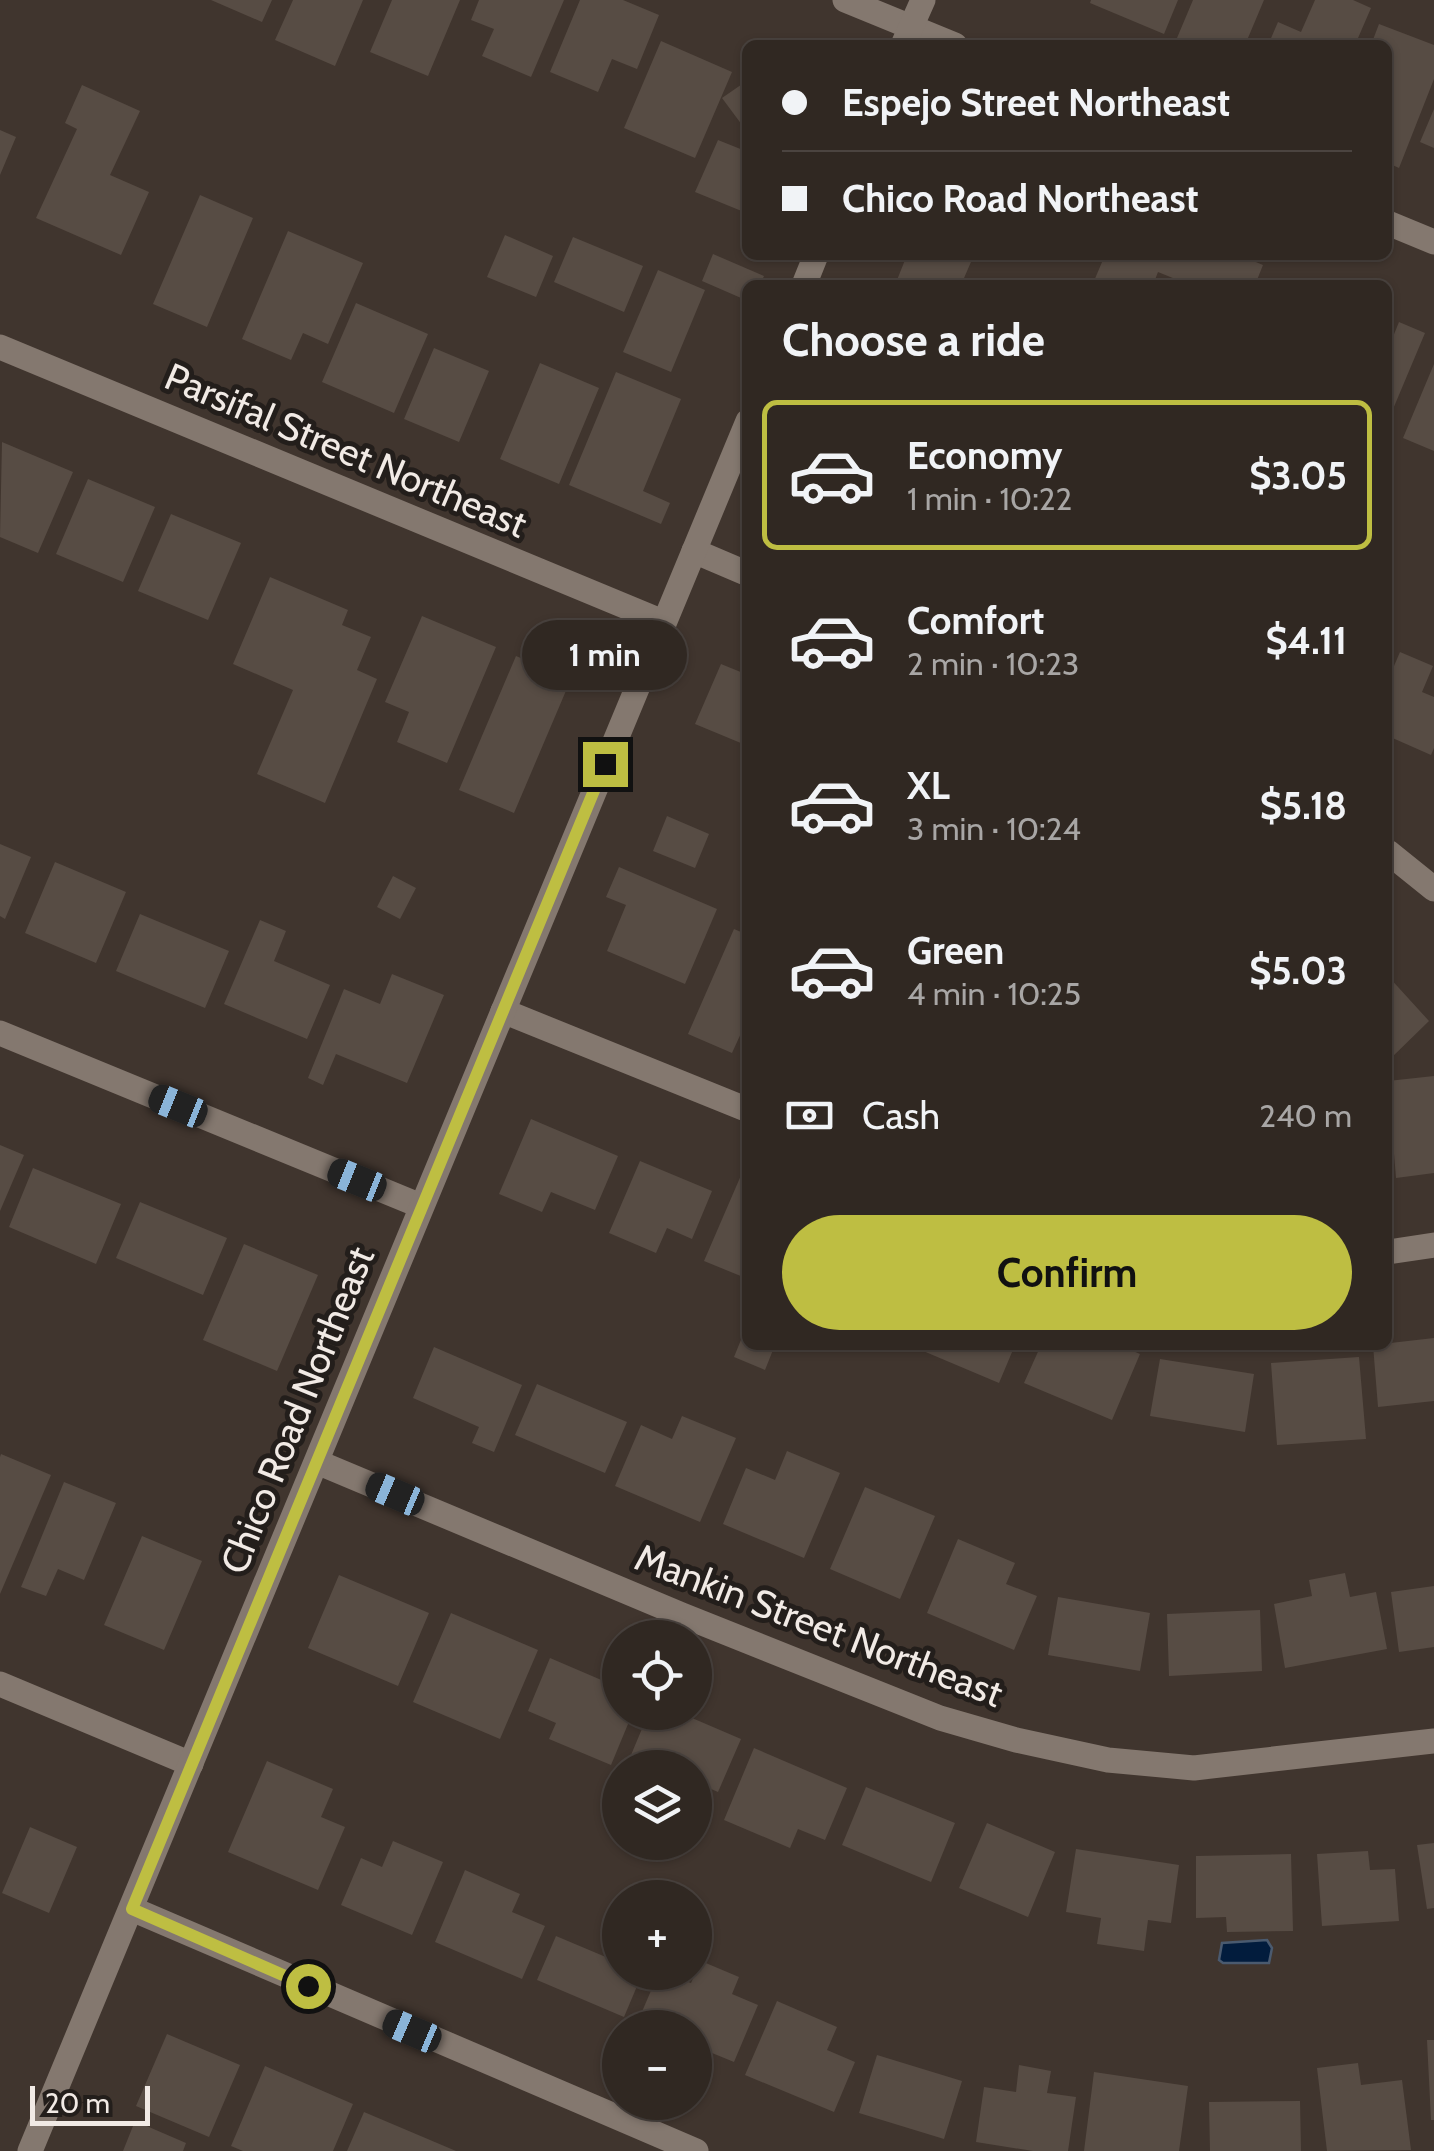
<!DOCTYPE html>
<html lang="en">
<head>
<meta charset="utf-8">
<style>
	:root { --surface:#302822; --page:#38302a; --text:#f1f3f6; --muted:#a8a6a5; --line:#4b4440; --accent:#bebe42 }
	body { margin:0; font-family:Cabin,sans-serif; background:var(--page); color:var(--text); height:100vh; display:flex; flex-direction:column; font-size:38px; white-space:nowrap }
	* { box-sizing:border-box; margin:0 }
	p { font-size:32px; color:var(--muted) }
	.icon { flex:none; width:55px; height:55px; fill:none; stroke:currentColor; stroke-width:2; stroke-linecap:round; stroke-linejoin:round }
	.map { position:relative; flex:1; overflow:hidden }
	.details { position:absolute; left:742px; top:280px; width:650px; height:1070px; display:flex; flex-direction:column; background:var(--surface); border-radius:15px; box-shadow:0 2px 8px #0004,0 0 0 2px var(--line) }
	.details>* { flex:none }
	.guide { position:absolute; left:742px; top:40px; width:650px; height:220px; border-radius:15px; box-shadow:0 2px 8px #0004,0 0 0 2px var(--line); display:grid; align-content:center; height:220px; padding:0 40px; background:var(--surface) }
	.buttons { position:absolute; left:602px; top:1620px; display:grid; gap:20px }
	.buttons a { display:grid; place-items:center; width:110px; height:110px; border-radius:50%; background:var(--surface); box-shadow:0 2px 8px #0004,0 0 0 2px var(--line); font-size:50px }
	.scale { position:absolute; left:30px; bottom:25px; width:120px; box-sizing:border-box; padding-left:10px; border:5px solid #f1eae5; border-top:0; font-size:28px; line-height:35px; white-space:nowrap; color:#f1eae5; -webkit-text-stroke:8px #231e1b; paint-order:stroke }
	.end { position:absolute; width:45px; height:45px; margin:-22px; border:12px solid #bebe42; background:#111; box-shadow:0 0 0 5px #111 }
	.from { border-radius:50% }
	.bubble { position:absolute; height:70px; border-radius:35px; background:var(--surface); box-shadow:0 2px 8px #0004,0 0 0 2px var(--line); font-size:32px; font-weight:800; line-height:70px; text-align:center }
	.car { position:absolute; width:30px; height:60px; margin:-30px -15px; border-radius:12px; box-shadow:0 0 8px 2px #0007; background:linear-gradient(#222 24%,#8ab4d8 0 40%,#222 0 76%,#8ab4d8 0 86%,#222 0) }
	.guide b { display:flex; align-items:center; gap:35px; height:95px; font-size:38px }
	.guide b+b { border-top:2px solid var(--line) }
	.guide i { width:25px; height:25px; background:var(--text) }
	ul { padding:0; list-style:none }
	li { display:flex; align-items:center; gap:30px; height:150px; margin:0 20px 15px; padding:0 20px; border:5px solid transparent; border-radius:15px }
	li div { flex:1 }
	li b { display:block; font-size:38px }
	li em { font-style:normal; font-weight:800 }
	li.active { border-color:var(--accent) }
	li>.icon { width:90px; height:90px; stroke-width:1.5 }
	h2 { padding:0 40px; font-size:45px; line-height:120px }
	.pay { display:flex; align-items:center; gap:25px; height:110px; padding:0 40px; font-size:38px }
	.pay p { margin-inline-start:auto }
	.cta { display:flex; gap:20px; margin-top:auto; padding:20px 40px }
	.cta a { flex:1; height:115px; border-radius:60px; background:var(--accent); color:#111; font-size:40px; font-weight:800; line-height:115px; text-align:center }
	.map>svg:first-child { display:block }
	.water { fill:#021c3d; stroke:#4a5a6f; stroke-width:2.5 }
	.building { fill:#574c44 }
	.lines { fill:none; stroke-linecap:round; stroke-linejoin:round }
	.street { stroke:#84786f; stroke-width:25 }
	.secondary { stroke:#84786f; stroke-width:25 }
	.route { stroke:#bebe42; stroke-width:12 }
	.labels { text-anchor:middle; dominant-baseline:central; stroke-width:10; stroke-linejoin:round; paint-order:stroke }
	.street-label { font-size:38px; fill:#f1eae5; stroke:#231e1b }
</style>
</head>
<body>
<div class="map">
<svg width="1434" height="2151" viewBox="0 0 1434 2151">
	<rect width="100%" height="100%" fill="#40352e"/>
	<path class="water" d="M1267,1940l5,8 -3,15h-46l-4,-3 3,-17z"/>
	<path class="building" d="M211,0h61l-10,22z
		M293,0h70l-28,66 -60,-26z
		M392,0h68l-32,76 -58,-24z
		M479,0h85l-33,77 -49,-21 12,-27 -23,-9z
		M580,0h43l36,15 -22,54 -25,-10 -14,33 -48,-20z
		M1091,0h87l-14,34 -74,-31z
		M1193,0h71l-19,45h-53l-15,-7z
		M1315,0h38l18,8 -16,37h-87l10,-23 23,10z
		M1379,24l55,21v34l-35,89 -11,-5v-118h-17z
		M661,41l71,31 -37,86 -71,-30z
		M748,80v53l-26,-35z
		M82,85l58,26 -30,64 39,17 -28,63 -85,-37 41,-89 -12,-6z
		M1434,109v39l-14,-6z
		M0,130l16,7 -16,38z
		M718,140l30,12v51l-4,9 -49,-20z
		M200,195l53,23 -46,109 -54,-23z
		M288,231l75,32 -35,81 -25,-11 -12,27 -49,-21z
		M505,235l48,21 -17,41 -49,-20z
		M573,237l70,29 -19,46 -70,-30z
		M713,254l51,22 -4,9h-12v16l-46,-20z
		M907,255h67l-13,30h-66z
		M1105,255h134l24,10 -8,20h-65l-32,-13 -5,13h-50l-9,-4z
		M658,270l47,20 -34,82 -48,-20z
		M356,303l72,31 -34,79 -72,-31z
		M1399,322l26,11 -37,88v-72z
		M434,348l55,23 -30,71 -55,-23z
		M540,363l59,25 -40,96 -59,-25z
		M1434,364v87l-31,-13z
		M616,372l65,27 -38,92 27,12 -9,21 -92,-39z
		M2,442l71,30 -35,81 -38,-16z
		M88,479l67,28 -32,75 -67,-28z
		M171,514l70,29 -33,77 -70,-29z
		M270,577l78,33 -6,15 29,12 -14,33 20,9 -52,124 -68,-29 36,-84 -60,-26z
		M422,616l74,31 -49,116 -50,-21 12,-30 -24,-10z
		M1400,652l33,14 -11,26 12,5v51l-3,7 -43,-19v-65l3,2z
		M516,656l55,23 -57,134 -55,-23z
		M721,664l27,11v71l-53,-22z
		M667,816l42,18 -14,34 -42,-17z
		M0,844l31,13 -26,62 -5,-3z
		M55,862l71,30 -30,71 -71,-30z
		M619,867l98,42 -32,75 -78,-33 19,-46 -20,-8z
		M393,876l23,12 -16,31 -23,-12z
		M140,914l89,37 -24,57 -89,-37z
		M260,920l26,11 -12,30 56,24 -23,54 -83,-35z
		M734,929l14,6v83l-16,35 -44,-19z
		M392,974l52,21 -37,88 -71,-29 -13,31 -15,-7 36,-89 36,15z
		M1388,976l41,45 -41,40z
		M1434,1076v97l-38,5 -8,-97z
		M531,1119l87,37 -23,54 -44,-18 -9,20 -43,-18z
		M0,1145l24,10 -24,56z
		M640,1161l72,30 -20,48 -25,-11 -11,25 -47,-20z
		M33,1168l88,36 -25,60 -87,-37z
		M742,1173l6,2v104l-44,-18z
		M140,1202l87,36 -24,57 -87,-37z
		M244,1244l74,31 -41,96 -74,-31z
		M747,1325l1,20h27l-10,25 -31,-13z
		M1434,1338v63l-56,6 -5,-62z
		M909,1345h106l-16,38z
		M1041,1345h78l21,9 -28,66 -88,-37z
		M434,1347l88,38 -28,67 -22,-9 7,-16 -66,-29z
		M1359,1357l7,82 -89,6 -6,-82z
		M1160,1359l94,15 -9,58 -95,-16z
		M537,1384l90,38 -22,51 -90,-38z
		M682,1416l54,22 -36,84 -85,-36 26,-61 31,14z
		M787,1451l53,22 -36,85 -81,-34 23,-56 29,12z
		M1,1454l50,21 -51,119v-137z
		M64,1482l52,21 -32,77 -26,-11 -12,27 -25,-9z
		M865,1487l70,29 -35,83 -70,-30z
		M142,1536l60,25 -38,89 -60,-25z
		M958,1539l57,24 -9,21 31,12 -23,54 -87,-37z
		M1345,1573l5,24 26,-5 11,57 -102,19 -11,-64 38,-8 -3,-16z
		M339,1575l90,38 -31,73 -90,-38z
		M1434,1586v61l-35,5 -8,-60z
		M1058,1597l92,16 -10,58 -92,-16z
		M1260,1610l2,61 -93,5 -2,-62z
		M451,1613l87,37 -38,89 -87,-37z
		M550,1658l70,30v24h13l-22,53 -62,-26 7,-16 -28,-12z
		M649,1712h29l63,27 -23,53 -23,-10v-14h-34l-30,-13z
		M754,1748l93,40 -22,52 -27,-11 -8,19 -66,-28z
		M267,1761l66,28 -12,28 24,10 -27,63 -90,-38z
		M866,1787l89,36 -24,59 -89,-37z
		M987,1823l68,29 -27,65 -69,-29z
		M30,1827l47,20 -28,66 -47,-20z
		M393,1841l50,21 -31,73 -71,-30 20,-47 21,9z
		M1434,1843v65l-7,1 -10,-64z
		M1076,1849l103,16 -8,58 -23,-3 -4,31 -47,-7 4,-26 -35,-6z
		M1368,1851l2,19 25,-1 4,52 -77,5 -5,-72z
		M1291,1854l2,77 -66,1 -1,-15 -30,1v-62z
		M465,1870l55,24 -8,18 33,14 -23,53 -87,-37z
		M556,1936l64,27v9h23l-19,45 -87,-37z
		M701,1961l38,16 -7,17 26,11 -24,57 -39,-16v-18h-43l-14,-7 21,-49 32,11z
		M777,2001l60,26 -10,23 28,12 -21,50 -89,-37z
		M167,2034l73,31 -31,72 -73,-31z
		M1427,2040h7v80h-3z
		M877,2055l85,26 -18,58 -85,-26z
		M1358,2063l3,22 41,-5 9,70 -84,1 -10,-83z
		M1019,2065l32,6 -4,22 29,4 -8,54h-35l-57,-9 8,-55 32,5z
		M265,2066l88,38 -20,47h-90l-12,-5z
		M1094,2072l94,14 -9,65h-95z
		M1300,2101l1,50h-91l-1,-49z
		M364,2112l92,39h-109z
		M135,2121l51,22 -3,8h-60z"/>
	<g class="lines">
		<path class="street" d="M845,0l110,45
			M1388,223l46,19
			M0,347l663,275
			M694,551l54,23
			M1388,852l46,37
			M503,1011l245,99
			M0,1033l421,173
			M1388,1252l46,-7
			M317,1462l365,153 258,103 76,22 92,20 86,8 240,-27
			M0,1684l191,80
			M132,1909l564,242"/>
		<path class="secondary" d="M903,45l20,-45
			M804,285l12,-30
			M30,2151l718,-1730"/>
	</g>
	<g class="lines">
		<path class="route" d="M308,1986l-176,-77 473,-1145"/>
	</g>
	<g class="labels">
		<g class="street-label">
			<text transform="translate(346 450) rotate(23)">Parsifal Street Northeast</text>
			<text transform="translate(297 1410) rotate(-68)">Chico Road Northeast</text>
			<text transform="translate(819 1625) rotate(21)">Mankin Street Northeast</text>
		</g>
	</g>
</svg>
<div class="buttons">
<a><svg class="icon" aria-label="locate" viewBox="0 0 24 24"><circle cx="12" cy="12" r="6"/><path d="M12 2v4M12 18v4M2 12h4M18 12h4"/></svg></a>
<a><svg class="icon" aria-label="layers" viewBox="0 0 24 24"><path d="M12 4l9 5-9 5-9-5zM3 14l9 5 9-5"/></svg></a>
<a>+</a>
<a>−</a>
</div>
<div class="scale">20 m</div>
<i class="end from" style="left:308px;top:1986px"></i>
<i class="end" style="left:605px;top:764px"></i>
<div class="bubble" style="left:522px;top:620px;width:165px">1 min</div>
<i class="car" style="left:178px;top:1106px;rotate:292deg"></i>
<i class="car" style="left:357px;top:1180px;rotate:292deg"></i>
<i class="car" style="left:395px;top:1494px;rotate:293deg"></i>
<i class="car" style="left:412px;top:2031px;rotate:293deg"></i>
<div class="guide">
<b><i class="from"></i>Espejo Street Northeast</b>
<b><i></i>Chico Road Northeast</b>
</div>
<section class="details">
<h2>Choose a ride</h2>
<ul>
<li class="active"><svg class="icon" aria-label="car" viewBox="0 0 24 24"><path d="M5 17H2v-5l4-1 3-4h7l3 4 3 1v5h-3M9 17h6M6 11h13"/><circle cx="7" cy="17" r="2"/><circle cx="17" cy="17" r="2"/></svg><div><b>Economy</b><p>1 min · 10:22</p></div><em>$3.05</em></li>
<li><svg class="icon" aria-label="car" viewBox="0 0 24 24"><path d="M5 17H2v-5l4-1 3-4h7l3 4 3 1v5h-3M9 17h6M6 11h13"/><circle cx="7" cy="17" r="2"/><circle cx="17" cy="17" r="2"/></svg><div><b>Comfort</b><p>2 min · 10:23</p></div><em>$4.11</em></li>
<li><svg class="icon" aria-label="car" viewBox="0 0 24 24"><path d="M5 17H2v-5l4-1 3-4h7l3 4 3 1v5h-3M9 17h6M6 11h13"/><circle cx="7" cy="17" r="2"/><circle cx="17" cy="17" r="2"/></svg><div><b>XL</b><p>3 min · 10:24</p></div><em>$5.18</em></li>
<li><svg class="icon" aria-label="car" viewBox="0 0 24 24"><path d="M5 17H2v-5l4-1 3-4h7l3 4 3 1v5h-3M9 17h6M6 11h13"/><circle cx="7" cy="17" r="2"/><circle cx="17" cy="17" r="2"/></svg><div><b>Green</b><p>4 min · 10:25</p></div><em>$5.03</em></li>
</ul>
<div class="pay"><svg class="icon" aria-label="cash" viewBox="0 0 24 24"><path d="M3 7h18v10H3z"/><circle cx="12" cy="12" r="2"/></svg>Cash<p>240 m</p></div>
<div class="cta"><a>Confirm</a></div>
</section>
</div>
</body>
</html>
